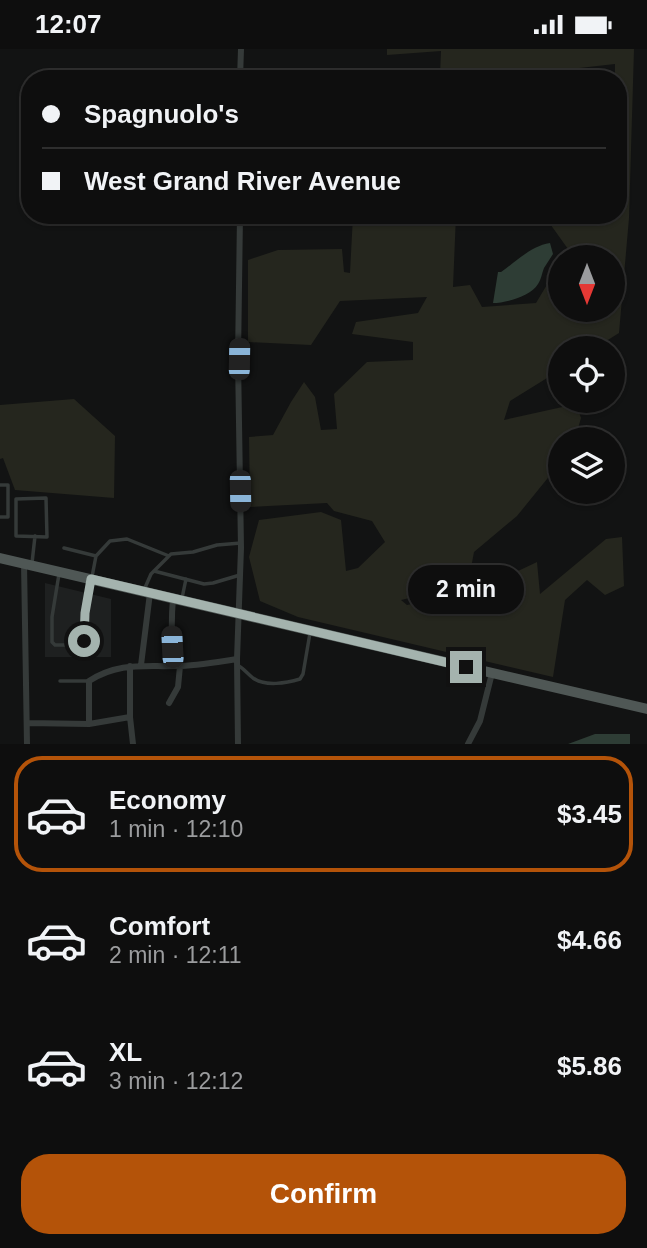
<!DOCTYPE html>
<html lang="en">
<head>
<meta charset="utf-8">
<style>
	:root { --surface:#0e0e0e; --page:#1c1c1c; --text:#f1f3f6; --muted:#9b9c9e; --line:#2e2e2e; --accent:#b45309 }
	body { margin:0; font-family:Helvetica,sans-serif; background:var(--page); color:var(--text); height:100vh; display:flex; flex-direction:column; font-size:26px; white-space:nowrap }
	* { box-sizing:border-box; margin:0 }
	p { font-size:23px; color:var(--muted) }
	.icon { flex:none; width:38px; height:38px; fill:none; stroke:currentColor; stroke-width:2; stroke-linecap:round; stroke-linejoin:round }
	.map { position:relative; height:695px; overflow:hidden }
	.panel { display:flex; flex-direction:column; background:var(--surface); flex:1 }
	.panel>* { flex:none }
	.top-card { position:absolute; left:21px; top:21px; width:606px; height:154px; border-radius:28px; box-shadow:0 2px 5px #0004,0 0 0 2px var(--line); display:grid; align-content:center; height:154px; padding:0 21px; background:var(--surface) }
	.needle { width:46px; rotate:180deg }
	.tools { position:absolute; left:548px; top:196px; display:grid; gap:14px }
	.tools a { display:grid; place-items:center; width:77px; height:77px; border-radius:50%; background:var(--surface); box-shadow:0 2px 5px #0004,0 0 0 2px var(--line); font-size:35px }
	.end { position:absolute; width:32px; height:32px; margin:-16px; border:9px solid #a4b3ae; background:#111; box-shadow:0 0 0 4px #111 }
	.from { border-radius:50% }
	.bubble { position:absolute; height:49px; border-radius:24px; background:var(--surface); box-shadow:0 2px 5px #0004,0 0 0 2px var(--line); font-size:23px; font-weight:700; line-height:49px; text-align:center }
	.car { position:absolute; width:21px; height:42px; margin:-21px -10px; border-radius:9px; box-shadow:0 0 5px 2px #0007; background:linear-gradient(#222 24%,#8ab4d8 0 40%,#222 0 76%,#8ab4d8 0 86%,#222 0) }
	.top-card b { display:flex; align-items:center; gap:24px; height:66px; font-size:26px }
	.top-card b+b { border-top:2px solid var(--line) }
	.top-card i { width:18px; height:18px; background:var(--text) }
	ul { padding:12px 0 0; list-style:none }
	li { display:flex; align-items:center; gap:21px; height:116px; margin:0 14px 10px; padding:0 7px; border:4px solid transparent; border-radius:28px }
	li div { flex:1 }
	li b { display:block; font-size:26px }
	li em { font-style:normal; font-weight:700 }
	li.current { border-color:var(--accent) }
	li>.icon { width:63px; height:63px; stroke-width:1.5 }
	.cta { display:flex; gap:14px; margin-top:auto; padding:14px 21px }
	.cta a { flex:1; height:80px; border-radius:28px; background:var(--accent); color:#fff; font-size:28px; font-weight:700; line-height:80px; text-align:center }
	.status { display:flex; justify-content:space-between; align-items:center; height:49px; padding:0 35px; background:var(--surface); direction:ltr }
	.status svg { height:19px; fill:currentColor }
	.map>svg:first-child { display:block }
	.built { fill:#1e2020 }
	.green { fill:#25261e }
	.water { fill:#2e3d35 }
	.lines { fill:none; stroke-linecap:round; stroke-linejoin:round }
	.lane { stroke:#353a39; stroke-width:3.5 }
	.street { stroke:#353a39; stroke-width:6 }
	.primary { stroke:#4f5755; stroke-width:10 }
	.route { stroke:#a4b3ae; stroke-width:9 }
</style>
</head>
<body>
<div class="status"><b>12:07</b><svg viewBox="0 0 49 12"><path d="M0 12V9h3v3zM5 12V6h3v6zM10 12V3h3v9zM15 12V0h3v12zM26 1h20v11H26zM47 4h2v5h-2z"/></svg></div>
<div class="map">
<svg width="647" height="695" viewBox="0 0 647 695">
	<rect width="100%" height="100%" fill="#121313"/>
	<path class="built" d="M45,534l66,16v58h-66z"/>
	<path class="green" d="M387,0h247l-5,169 -10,115 -24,15h-35v22l-50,31 -6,19 72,-16 5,14 -6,21h-15v24l-43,53 -43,36 -6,32 -67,16 6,5 69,-14 61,-29 3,32 66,-55 16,-2 2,49 -19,9 -18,-15 -22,20 -12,77 -255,-60 -38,-16 -11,-44 10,-37 62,-8 20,8 5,51 12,-3 27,-26 -13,-21 -38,-10 -7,-8 -77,4 -1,-70 24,-2 18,-33 13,-20 11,15 6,33 16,-1 -3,-35 33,-32 46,-2v-18l-61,-8 4,-12 62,-9 9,-16 -87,4 -29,44 -63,-3v-82l30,-10 64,-1 2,23 6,1 3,-58h103l-3,72 17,-2 12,22 54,-4 24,-40v47h52v-53h-49l5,-8 -20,-28 -12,-6h28l8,7 18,-7h28v-136h-3v-15l-71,8 -6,7h-106l8,-3 1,-25 -54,4z
		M74,350l41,37 -1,62 -99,-8 -12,-32 -3,1v-54z"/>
	<path class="water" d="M550,194l3,11c-3,5 -6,9 -9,14 -2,5 -3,12 -6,16 -7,12 -32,19 -45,19l5,-31h3c16,-11 30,-26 49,-29z
		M595,685h35v10h-62z"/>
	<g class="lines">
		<path class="lane" d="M0,436h8v32h-8
			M46,449l1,39 -31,-1v-37z
			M64,499l32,8
			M32,514l3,-27
			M154,522l50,13 9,-1 27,-8
			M59,525l-7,43v25l3,3h25l4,-4 1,-28 11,-57 14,-15 17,-2 42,17
			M144,541l7,-16 20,-20 22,-2 24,-7 24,-2
			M182,549l4,-19
			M239,617c5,3 9,8 14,12 12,9 34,5 47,1l3,-5 7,-41
			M60,632h29"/>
		<path class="street" d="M240,30l1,-30
			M24,514l3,181
			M173,549c-2,24 -2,45 2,68
			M141,616l9,-72
			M130,617v51l3,27
			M169,654l9,-16 2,-21
			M27,674l62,1 41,-7
			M89,675v-43c30,-19 54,-14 87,-15 20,0 41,-4 61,-7
			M238,695l-1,-85 4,-111 -3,-189 2,-144
			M468,695l12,-23 12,-48"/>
		<path class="primary" d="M0,509l647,151"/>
	</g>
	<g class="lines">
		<path class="route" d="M84,592l1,-28 6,-34 375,88"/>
	</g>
</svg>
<div class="tools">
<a><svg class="needle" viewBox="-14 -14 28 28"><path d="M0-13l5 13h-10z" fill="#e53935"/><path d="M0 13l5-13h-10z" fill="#9b9c9e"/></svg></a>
<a><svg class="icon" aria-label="locate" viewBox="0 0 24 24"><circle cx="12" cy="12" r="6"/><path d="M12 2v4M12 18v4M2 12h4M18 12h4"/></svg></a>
<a><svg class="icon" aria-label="layers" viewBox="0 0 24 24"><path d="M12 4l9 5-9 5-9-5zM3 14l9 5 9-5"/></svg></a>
</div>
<i class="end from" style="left:84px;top:592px"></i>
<i class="end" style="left:466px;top:618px"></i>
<div class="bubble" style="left:408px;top:516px;width:116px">2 min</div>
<i class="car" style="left:239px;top:310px;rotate:1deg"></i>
<i class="car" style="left:240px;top:442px;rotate:179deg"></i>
<i class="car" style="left:172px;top:598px;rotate:357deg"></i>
<div class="top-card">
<b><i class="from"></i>Spagnuolo's</b>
<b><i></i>West Grand River Avenue</b>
</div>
</div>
<section class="panel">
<ul>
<li class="current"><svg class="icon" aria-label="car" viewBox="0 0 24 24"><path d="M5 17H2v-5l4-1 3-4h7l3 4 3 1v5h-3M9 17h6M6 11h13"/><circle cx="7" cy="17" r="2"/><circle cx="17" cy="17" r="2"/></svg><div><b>Economy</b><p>1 min · 12:10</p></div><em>$3.45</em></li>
<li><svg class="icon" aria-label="car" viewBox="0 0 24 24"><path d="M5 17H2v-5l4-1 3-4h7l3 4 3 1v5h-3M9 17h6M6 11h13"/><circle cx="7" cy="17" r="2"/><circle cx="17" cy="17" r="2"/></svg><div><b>Comfort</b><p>2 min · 12:11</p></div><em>$4.66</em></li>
<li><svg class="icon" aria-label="car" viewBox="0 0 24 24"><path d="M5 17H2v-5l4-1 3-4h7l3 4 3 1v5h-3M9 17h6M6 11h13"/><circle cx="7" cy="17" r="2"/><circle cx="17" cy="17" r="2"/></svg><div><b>XL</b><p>3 min · 12:12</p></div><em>$5.86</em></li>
</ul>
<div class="cta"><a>Confirm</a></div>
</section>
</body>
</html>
